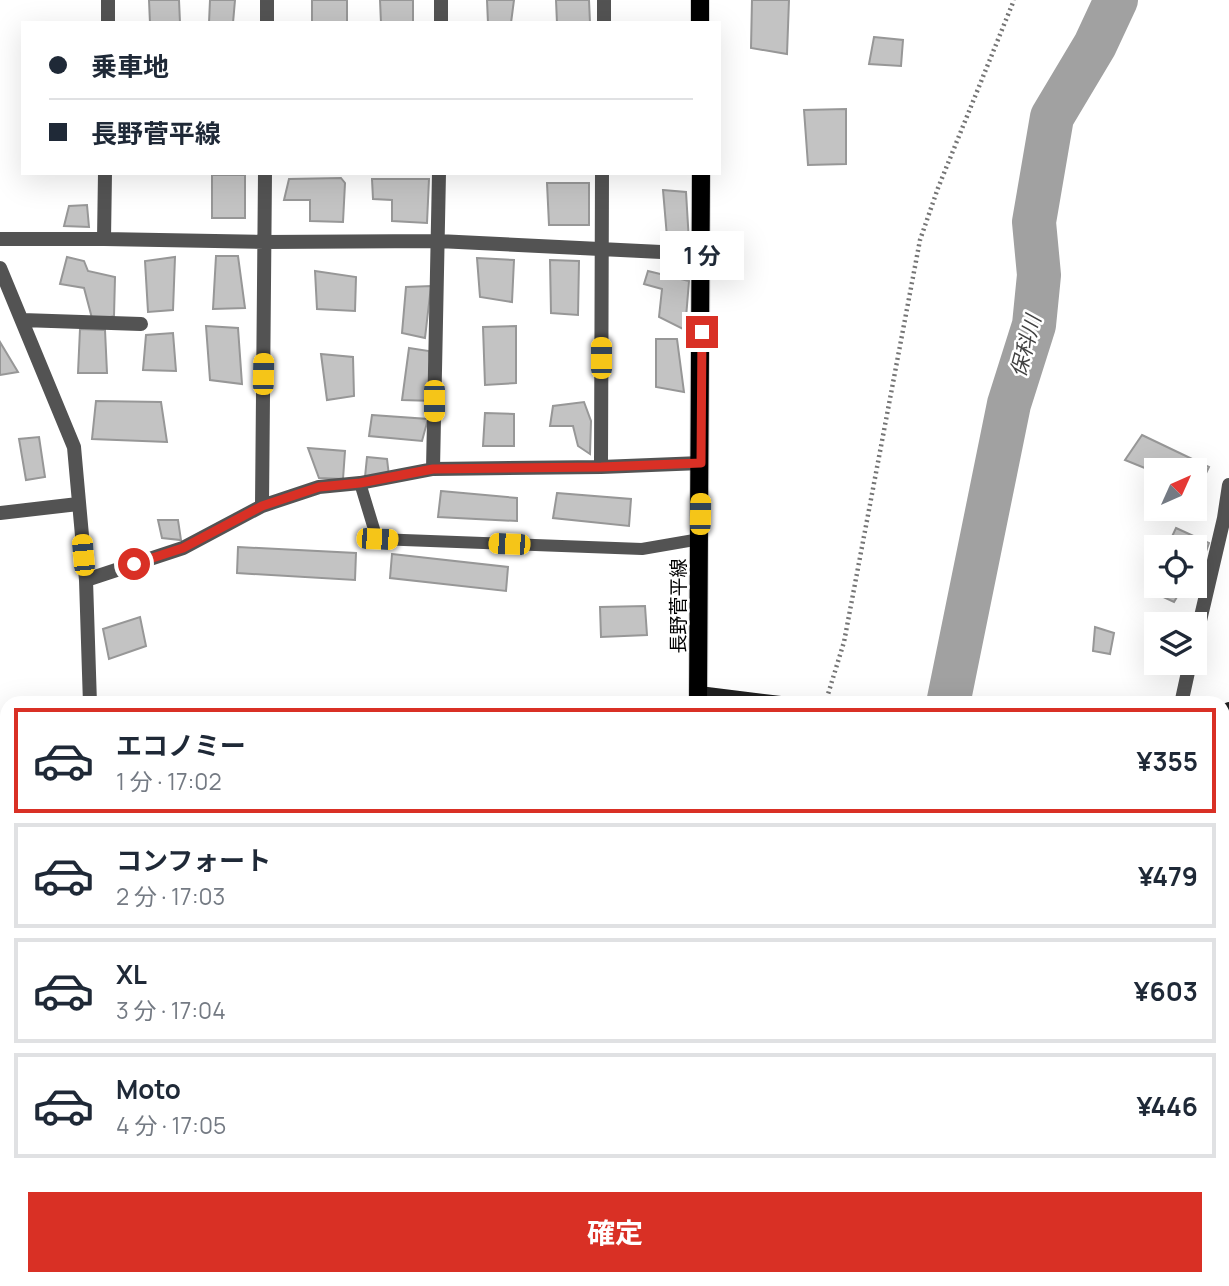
<!DOCTYPE html>
<html lang="ja">
<head>
<meta charset="utf-8">
<style>
	:root { --surface:#fff; --page:#f6f6f7; --text:#1f2937; --muted:#747a83; --line:#e0e1e3; --accent:#d93025 }
	body { margin:0; font-family:Manrope,"Noto Sans JP",sans-serif; background:var(--page); color:var(--text); height:100vh; display:flex; flex-direction:column; font-size:26px; white-space:nowrap }
	* { box-sizing:border-box; margin:0 }
	p { font-size:23px; color:var(--muted) }
	.icon { flex:none; width:38px; height:38px; fill:none; stroke:currentColor; stroke-width:2; stroke-linecap:round; stroke-linejoin:round }
	.map { position:relative; flex:1; overflow:hidden }
	.panel { position:absolute; left:0px; top:696px; width:1230px; height:590px; display:flex; flex-direction:column; background:var(--surface); border-radius:21px 21px 0 0; box-shadow:0 7px 28px #0002 }
	.panel>* { flex:none }
	.top-card { position:absolute; left:21px; top:21px; width:700px; height:154px; border-radius:0px; box-shadow:0 7px 28px #0002; display:grid; align-content:center; height:154px; padding:0 28px; background:var(--surface) }
	.needle { width:46px; rotate:45deg }
	.tools { position:absolute; left:1144px; top:458px; display:grid; gap:14px }
	.tools a { display:grid; place-items:center; width:63px; height:63px; border-radius:0px; background:var(--surface); box-shadow:0 7px 28px #0002; font-size:35px }
	.end { position:absolute; width:32px; height:32px; margin:-16px; border:9px solid #d93025; background:#fff; box-shadow:0 0 0 4px #fff }
	.from { border-radius:50% }
	.bubble { position:absolute; height:49px; border-radius:0px; background:var(--surface); box-shadow:0 7px 28px #0002; font-size:23px; font-weight:700; line-height:49px; text-align:center }
	.car { position:absolute; width:21px; height:42px; margin:-21px -10px; border-radius:9px; box-shadow:0 0 5px 2px #0007; background:linear-gradient(#f5c518 24%,#345 0 40%,#f5c518 0 76%,#345 0 86%,#f5c518 0) }
	.top-card b { display:flex; align-items:center; gap:24px; height:66px; font-size:26px }
	.top-card b+b { border-top:2px solid var(--line) }
	.top-card i { width:18px; height:18px; background:var(--text) }
	ul { padding:12px 0 0; list-style:none }
	li { display:flex; align-items:center; gap:21px; height:105px; margin:0 14px 10px; padding:0 14px; border:4px solid var(--line); border-radius:0px }
	li div { flex:1 }
	li b { display:block; font-size:26px }
	li em { font-style:normal; font-weight:700 }
	li.on { border-color:var(--accent) }
	li>.icon { width:63px; height:63px; stroke-width:1.5 }
	.button { display:flex; gap:14px; margin-top:auto; padding:14px 28px }
	.button a { flex:1; height:80px; border-radius:0px; background:var(--accent); color:#fff; font-size:28px; font-weight:700; line-height:80px; text-align:center }
	.map>svg:first-child { display:block }
	.lines { fill:none; stroke-linecap:round; stroke-linejoin:round }
	.river { stroke:#a1a1a1; stroke-width:44 }
	.building { fill:#c3c3c3; stroke:#979797; stroke-width:2 }
	.primary-casing { stroke:#dbdbdb; stroke-width:20 }
	.path { stroke:#757575; stroke-width:4.5; stroke-dasharray:2 3.5; stroke-linecap:butt }
	.service { stroke:#535353; stroke-width:12 }
	.minor { stroke:#535353; stroke-width:14 }
	.secondary { stroke:#202020; stroke-width:14 }
	.primary { stroke:#000; stroke-width:18 }
	.route { stroke:#d93025; stroke-width:9 }
	.labels { text-anchor:middle; dominant-baseline:central; stroke-width:5; stroke-linejoin:round; paint-order:stroke }
	.street-label { font-size:19px; fill:#000; stroke:#fff }
	.water-label { font-size:21px; font-style:italic; fill:#424242; stroke:#fff }
</style>
</head>
<body>
<div class="map">
<svg width="1229" height="1286" viewBox="0 0 1229 1286">
	<rect width="100%" height="100%" fill="#fff"/>
	<g class="lines">
		<path class="river" d="M948,704l61,-300 25,-79 5,-50 -5,-53 18,-105 43,-72 21,-45
			M818,1286v-7"/>
	</g>
	<path class="building" d="M149,0h30l1,23h-30z
		M210,0h25l-2,23h-24z
		M312,0h35v23h-35z
		M380,0h33v23h-32z
		M487,0h27l-3,23h-23z
		M556,0h33l1,23h-33z
		M752,0h37l-2,54 -36,-6z
		M874,37l29,3 -2,26 -32,-2z
		M846,109v55l-38,1 -4,-55z
		M212,175h33v43h-33z
		M341,178l4,5 -2,39 -33,-1v-21h-26l5,-21z
		M372,179h57l-2,44 -35,-2v-21l-19,-1z
		M547,183h42v42h-40z
		M663,190l23,2 3,50 -22,-5z
		M87,205l2,22 -25,-1 5,-20z
		M216,256h22l7,52 -32,1z
		M67,257l17,4 4,10 27,6 -1,39 -21,6 -9,-34 -24,-4z
		M175,257l-2,53 -25,2 -3,-51z
		M477,258l37,2 -2,42 -32,-5z
		M550,260l29,1 -1,54 -27,-2z
		M315,271l41,6 -1,34 -38,-2z
		M648,271l41,10 -4,49 -26,-13 3,-28 -18,-5z
		M431,286l-6,52 -23,-5 4,-46z
		M206,326l32,2 4,56 -32,-4z
		M516,326v57l-31,2 -2,-58z
		M80,329l25,1 2,43h-29z
		M173,333l3,38 -33,-1 3,-35z
		M656,339h21l7,53 -28,-5z
		M0,342l18,30 -18,3z
		M409,348l20,3 5,50 -32,-1z
		M321,354l32,3 1,39 -27,4z
		M96,401l65,1 6,40 -75,-3z
		M584,402l7,19 -1,33 -12,-8 -5,-20h-23l3,-20z
		M485,413l29,1v32h-31z
		M372,415l56,4 -6,22 -53,-5z
		M1142,435l67,32 -11,23 -3,-1v-18h-38v2l-32,-13z
		M39,437l6,40 -19,3 -7,-41z
		M308,448l37,3 -2,28 -24,-1z
		M367,457l20,2 2,17 -24,1z
		M441,491l76,7v23l-79,-4z
		M557,493l74,6 -2,27 -76,-8z
		M158,520h20l3,20 -19,-2z
		M1176,528l33,15 -6,17 -8,-3v-9h-20l-7,-3z
		M238,547l118,6 -1,27 -118,-7z
		M392,554l116,13 -2,24 -116,-13z
		M1153,572l4,2v12l26,1 -9,15 -28,-13z
		M645,606l2,29 -46,2 -1,-30z
		M140,617l6,29 -37,13 -6,-30z
		M1095,627l19,6 -4,21 -17,-3z
		M623,699l54,2v3h-54z
		M1223,758l6,3v26l-6,-3z
		M627,1279h22l-1,7h-22z
		M944,1279h48l-1,7h-48z"/>
	<g class="lines">
		<g class="primary-casing">
			<path id="primary" d="M700,0v23
				M698,704l3,-531
				M681,1286l1,-7"/>
		</g>
		<path class="path" d="M825,704l19,-62 76,-402 18,-52 76,-188
			M0,1204l7,-2"/>
		<path class="service" d="M360,483l17,56 265,10 58,-10"/>
		<path class="minor" d="M108,23v-23
			M267,23v-23
			M441,23v-23
			M604,23v-23
			M105,173l-1,66 160,3 174,-1 264,13
			M0,239h104
			M0,268l74,179 12,133 4,124
			M22,320l119,4
			M601,467l1,-294
			M433,469l6,-296
			M262,506l3,-333
			M0,513l78,-9
			M86,580l97,-32 79,-42 57,-19 41,-4 73,-14 168,-2 100,-4
			M1195,642l29,-124 5,-33
			M1181,704l9,-41
			M1223,1205l6,-6
			M130,1279l1,7
			M1124,1279l14,7
			M1047,1286l3,-7
			M1145,1286l6,-7"/>
		<path class="secondary" d="M699,693l90,11
			M1223,712l6,-3"/>
		<use href="#primary" class="primary"/>
	</g>
	<g class="lines">
		<path class="route" d="M134,564l49,-16 79,-42 57,-19 41,-4 73,-14 168,-2 100,-4 1,-131"/>
	</g>
	<g class="labels">
		<g class="street-label">
			<text transform="translate(678 606) rotate(-90)">長野菅平線</text>
		</g>
		<g class="water-label">
			<text transform="translate(1025 346) rotate(-75)">保科川</text>
		</g>
	</g>
</svg>
<div class="tools">
<a><svg class="needle" viewBox="-14 -14 28 28"><path d="M0-13l5 13h-10z" fill="#e53935"/><path d="M0 13l5-13h-10z" fill="#747a83"/></svg></a>
<a><svg class="icon" aria-label="locate" viewBox="0 0 24 24"><circle cx="12" cy="12" r="6"/><path d="M12 2v4M12 18v4M2 12h4M18 12h4"/></svg></a>
<a><svg class="icon" aria-label="layers" viewBox="0 0 24 24"><path d="M12 4l9 5-9 5-9-5zM3 14l9 5 9-5"/></svg></a>
</div>
<i class="end from" style="left:134px;top:564px"></i>
<i class="end" style="left:702px;top:332px"></i>
<div class="bubble" style="left:660px;top:231px;width:84px">1 分</div>
<i class="car" style="left:601px;top:358px;rotate:0deg"></i>
<i class="car" style="left:263px;top:374px;rotate:1deg"></i>
<i class="car" style="left:434px;top:401px;rotate:180deg"></i>
<i class="car" style="left:700px;top:514px;rotate:1deg"></i>
<i class="car" style="left:377px;top:539px;rotate:92deg"></i>
<i class="car" style="left:509px;top:544px;rotate:272deg"></i>
<i class="car" style="left:83px;top:555px;rotate:355deg"></i>
<div class="top-card">
<b><i class="from"></i>乗車地</b>
<b><i></i>長野菅平線</b>
</div>
<section class="panel">
<ul>
<li class="on"><svg class="icon" aria-label="car" viewBox="0 0 24 24"><path d="M5 17H2v-5l4-1 3-4h7l3 4 3 1v5h-3M9 17h6M6 11h13"/><circle cx="7" cy="17" r="2"/><circle cx="17" cy="17" r="2"/></svg><div><b>エコノミー</b><p>1 分 · 17:02</p></div><em>¥355</em></li>
<li><svg class="icon" aria-label="car" viewBox="0 0 24 24"><path d="M5 17H2v-5l4-1 3-4h7l3 4 3 1v5h-3M9 17h6M6 11h13"/><circle cx="7" cy="17" r="2"/><circle cx="17" cy="17" r="2"/></svg><div><b>コンフォート</b><p>2 分 · 17:03</p></div><em>¥479</em></li>
<li><svg class="icon" aria-label="car" viewBox="0 0 24 24"><path d="M5 17H2v-5l4-1 3-4h7l3 4 3 1v5h-3M9 17h6M6 11h13"/><circle cx="7" cy="17" r="2"/><circle cx="17" cy="17" r="2"/></svg><div><b>XL</b><p>3 分 · 17:04</p></div><em>¥603</em></li>
<li><svg class="icon" aria-label="car" viewBox="0 0 24 24"><path d="M5 17H2v-5l4-1 3-4h7l3 4 3 1v5h-3M9 17h6M6 11h13"/><circle cx="7" cy="17" r="2"/><circle cx="17" cy="17" r="2"/></svg><div><b>Moto</b><p>4 分 · 17:05</p></div><em>¥446</em></li>
</ul>
<div class="button"><a>確定</a></div>
</section>
</div>
</body>
</html>
